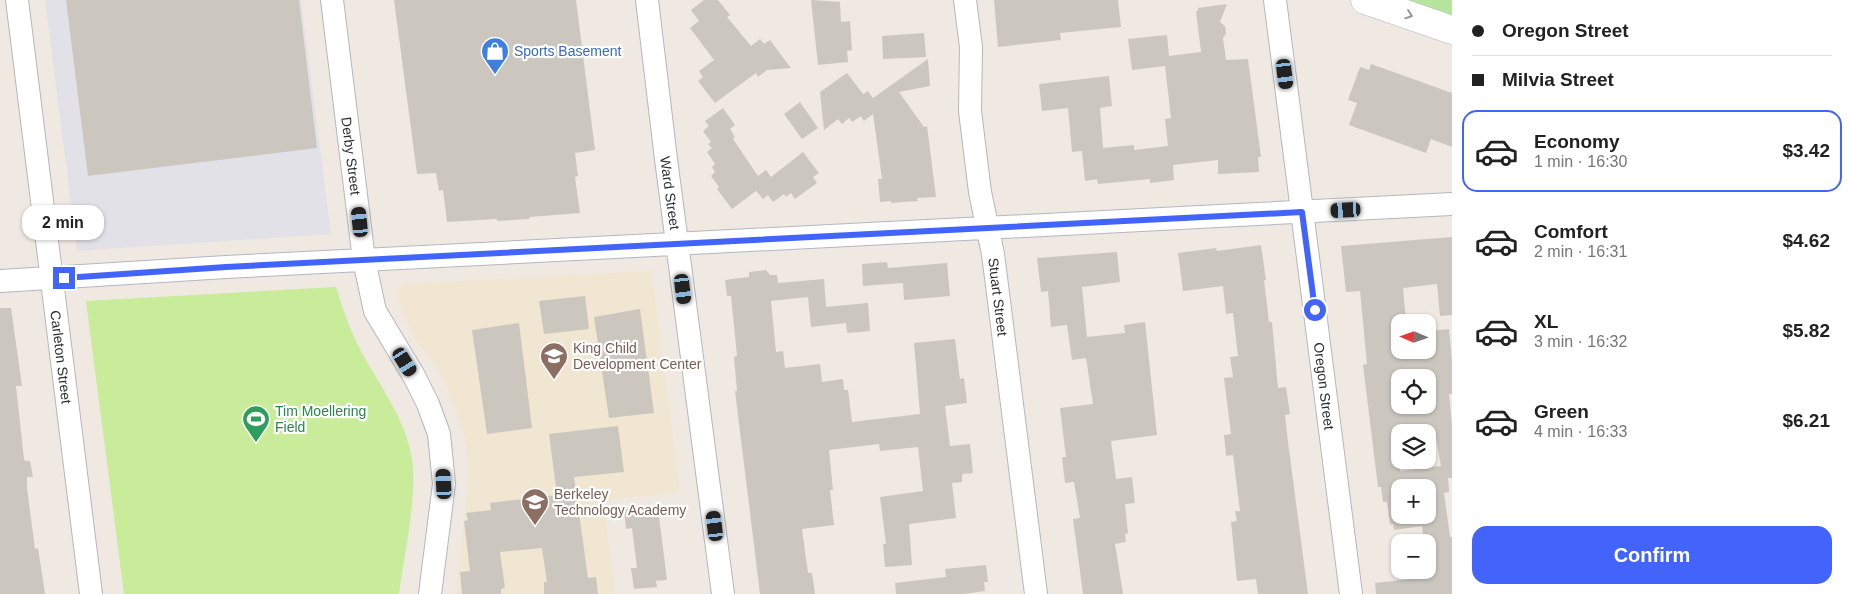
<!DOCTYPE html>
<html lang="en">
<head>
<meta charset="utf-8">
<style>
	:root { --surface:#fff; --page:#f6f6f6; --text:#222; --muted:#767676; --line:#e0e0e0; --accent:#4264fb }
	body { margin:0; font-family:Helvetica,sans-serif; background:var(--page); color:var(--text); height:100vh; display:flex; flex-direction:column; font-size:19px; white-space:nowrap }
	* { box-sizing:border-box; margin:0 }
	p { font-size:16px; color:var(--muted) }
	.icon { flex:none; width:28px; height:28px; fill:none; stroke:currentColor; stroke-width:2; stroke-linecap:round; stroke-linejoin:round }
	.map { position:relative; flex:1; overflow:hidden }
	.side { display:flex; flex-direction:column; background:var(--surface); width:400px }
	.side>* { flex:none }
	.hud { display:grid; align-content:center; height:110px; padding:0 20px; background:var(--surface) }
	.needle { width:32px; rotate:272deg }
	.fabs { position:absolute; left:1391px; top:314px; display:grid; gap:10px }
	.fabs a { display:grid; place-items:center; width:45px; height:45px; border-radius:10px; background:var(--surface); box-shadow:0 1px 4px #0004; font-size:25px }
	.end { position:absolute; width:22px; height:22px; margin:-11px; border:6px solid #4264fb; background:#fff; box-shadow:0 0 0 2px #fff }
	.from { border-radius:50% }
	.bubble { position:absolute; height:35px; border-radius:15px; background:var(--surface); box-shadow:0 1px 4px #0004; font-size:16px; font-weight:600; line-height:35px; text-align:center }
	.car { position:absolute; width:15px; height:30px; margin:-15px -8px; border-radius:6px; box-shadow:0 0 4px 1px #0007; background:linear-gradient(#222 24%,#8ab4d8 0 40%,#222 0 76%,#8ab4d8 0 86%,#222 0) }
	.hud b { display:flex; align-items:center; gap:18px; height:48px; font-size:19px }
	.hud b+b { border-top:1px solid var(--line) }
	.hud i { width:12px; height:12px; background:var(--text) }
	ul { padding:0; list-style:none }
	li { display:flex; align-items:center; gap:15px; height:82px; margin:0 10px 8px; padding:0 10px; border:2px solid transparent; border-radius:15px }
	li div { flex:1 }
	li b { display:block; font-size:19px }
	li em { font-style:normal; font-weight:600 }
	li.selected { border-color:var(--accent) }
	li>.icon { width:45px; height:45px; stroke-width:1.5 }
	.cta { display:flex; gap:10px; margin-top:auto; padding:10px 20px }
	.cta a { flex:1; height:58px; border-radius:15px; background:var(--accent); color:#fff; font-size:20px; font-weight:600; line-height:58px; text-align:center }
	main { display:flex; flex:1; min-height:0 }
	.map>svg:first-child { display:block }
	.industrial { fill:#e3e1e8 }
	.education { fill:#f0e6d1 }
	.green { fill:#b6e59e }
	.pitch { fill:#c9ec9a }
	.building { fill:#cbc7bf; fill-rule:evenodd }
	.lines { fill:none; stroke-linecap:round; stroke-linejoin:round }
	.minor-casing { stroke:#b4b7c1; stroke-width:24 }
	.secondary-casing { stroke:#b4b7c1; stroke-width:29 }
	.minor { stroke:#fff; stroke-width:22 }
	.secondary { stroke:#fff; stroke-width:28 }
	.oneway { stroke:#969696 }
	.route { stroke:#4264fb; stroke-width:6 }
	.labels { text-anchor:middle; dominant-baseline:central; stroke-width:4.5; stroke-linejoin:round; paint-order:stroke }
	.shop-label { font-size:14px; fill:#366cbe; stroke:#fff; text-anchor:start }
	.street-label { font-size:14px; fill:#2e2e2e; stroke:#fff }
	.education-label { font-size:14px; fill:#785e54; stroke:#fff; text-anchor:start }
	.leisure-label { font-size:14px; fill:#27864d; stroke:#fff; text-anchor:start }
</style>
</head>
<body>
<main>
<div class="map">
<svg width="1452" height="594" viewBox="0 0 1452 594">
	<rect width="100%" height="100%" fill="#efe9e1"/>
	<path class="industrial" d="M45,0h256l30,234 -254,17z"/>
	<path class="education" d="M651,271l29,221 -77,9 12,93h-159l12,-112v-26l-4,-22 -16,-45 -9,-18 -24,-32 -11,-23 -5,-17v-13l8,-2z"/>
	<path class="green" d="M1404,0h48v16z"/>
	<path class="pitch" d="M336,287c7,23 14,43 25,64 18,34 42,64 50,102 8,37 -7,102 -12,141h-275l-38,-293z"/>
	<path class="building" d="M66,0h233l18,148 -229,28z
		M394,0h182l19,150 -20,3 3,23 -3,1 5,36 -50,4 -1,2 -31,2 -2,-2 -49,3 -4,-32 -4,1 -3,-18 -19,1z
		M704,0h14l12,15 -3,2 24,29 9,-7 4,5 6,-4 21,28 -24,2 -9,7 -2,-4 -41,30 -17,-22 5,-4 -4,-6 15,-11 -24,-32 9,-7 -8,-11z
		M811,0l29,2 1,20 9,-1 2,29 -5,1 1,11 -30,3z
		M994,0h124l3,27 -61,6 1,7 -63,7z
		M1227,4l-7,18 5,4 1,8 -3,4 3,22 22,-1 13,98h-3l1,15 -41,2v-14l-45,5 1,15 -24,3v-4l-52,5 -1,-5 -12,2 -3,-30 -10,1 -4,-44 -26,3 -3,-27 70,-8 3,30 -12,2 3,40 31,-3v5l34,-4 -3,-27 6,-1 -6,-52 -33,4 -4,-31 39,-4 2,21 32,-4 -5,-41h2v-3z
		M924,33l2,24 -43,2 -1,-23z
		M928,59l2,27 -31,6 25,35 3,-1 9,71 -19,1 1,3 -27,2v-2l-11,1 -2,-23h4l-9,-65 -9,7 -3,-5 -9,6 -3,-4 -7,6 -4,-5 -14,11 -4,-38 27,-19 16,21 5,-3 5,7z
		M1371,64l81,29v54l-21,-8 -5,14 -77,-28 8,-22 -9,-3 12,-33 9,3z
		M800,102l18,26 -16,11 -18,-25z
		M723,108l12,17 -5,4 5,8 -2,2 25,37 8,-6 5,7 32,-25 16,21 -6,4 4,6 -22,16 -4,-6 -5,4 -2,-3 -11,8 -5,-7 -5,4 -7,-8 -24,18 -15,-20 2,-2 -8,-11 4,-4 -3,-5 3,-3 -8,-12 5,-4 -4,-4 3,-2 -8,-11 6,-5 -4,-5z
		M1452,237v78l-12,1 -3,-32 -34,4 3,34h-6v28h28v-19l21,-2 3,31v34h-3l3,30v54h-4l1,14 -5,1 6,44h2v57h-76l-1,-11 53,-6v-35h-4l-2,-16 -28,4 -1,-6 -3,1 -3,-23h-4l-2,-15h-3l-15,-122 4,-1 -7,-73 -14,1 -5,-46zM1400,378h28v27h-28zM1400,432h35l6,34 -41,5zM1400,488h28v27h-28z
		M1261,245l5,35h-2l5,42h3l6,66 8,-1 4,27 -5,1 3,27 20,152h-50l-2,-15 -19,2 -6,-59 6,-1 -2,-10h5l-7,-56 -7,1 -2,-21 7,-1 -7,-56 9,-1 -3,-20 8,-1 -5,-43 -7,1 -3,-28 -40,5 -5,-38 38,-5 1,3z
		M1117,252l3,30 -38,5 5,50 38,-4 -1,-8 21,-3 12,113 -46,6 5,38 16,-2 3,26 -10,1 3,29 -3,1 1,8 -11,2 8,50h-40l-10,-75 7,-1 -6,-36 -9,1 -3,-26h4l-6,-49 33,-4 -7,-46 -14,2 -5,-35 -16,2 -3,-36 -7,1 -4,-34z
		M887,262l1,6 59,-5 3,33 -46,4 -1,-17 -40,3 -1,-22z
		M766,270l4,5h7l1,8 46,-4 2,28 42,-4 2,28 -23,2 -1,-10 -35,4 -3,-30 -37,4 5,51 7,-1 2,17 35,-4 2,18 21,-3 1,11h4l4,32 68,-8 -6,-71 41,-4 5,40 4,-1 3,25 -22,3 5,40 20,-2 3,29 -11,1v8l-10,1 4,35 -47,6 3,41 -27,2 -2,-23h3l-6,-47 43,-6 -5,-44 -38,4 -1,-7 -50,6 4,40h-3l4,35 -32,4 6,44h4l3,21h-55l-25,-203h2l-3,-34 3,-1 -6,-60h-4l-2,-16 24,-3v-5z
		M585,296l4,33 -45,5 -5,-33z
		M0,308h11l11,78h-6l8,73 1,2h5l3,16h-6v11l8,61 3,-1 7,46h-45z
		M640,309l14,104 -45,5 -15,-101z
		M519,323l13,105 -45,6 -15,-104z
		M618,426l6,46 -50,5 14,101 8,-1 2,17h-54v-12h3l-5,-34 -42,4 5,36 -4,1v5h-39l-2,-22 10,-1 -6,-50 4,-1 -2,-7 25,-3 -1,-7 67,-8 -8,-61z
		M643,507v4l15,-2 9,71 -11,1 1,6 -23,2 -3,-21h6l-5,-40 -6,1 -2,-20z
		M986,565l2,17h-4l1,9 -21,3h-68l-1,-11 51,-6 -1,-8z"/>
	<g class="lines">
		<g class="minor-casing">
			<path id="minor" d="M17,0l74,594
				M332,0l32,260 11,51 39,65 14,28 11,30 5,50 -14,110
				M647,0l19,159 57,435
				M965,0l6,47 -1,64 10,81 13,62 43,340
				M1275,0l76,594
				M0,281l226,-14 1226,-63"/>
		</g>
		<g class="secondary-casing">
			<path id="secondary" d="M1365,0l87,30"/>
		</g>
		<use href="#minor" class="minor"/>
		<use href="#secondary" class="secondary"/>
	</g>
	<defs><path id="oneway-chevron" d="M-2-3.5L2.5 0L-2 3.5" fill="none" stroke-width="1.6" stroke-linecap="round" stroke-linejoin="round" transform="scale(1.25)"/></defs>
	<use class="oneway" href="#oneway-chevron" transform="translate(1409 15) rotate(19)"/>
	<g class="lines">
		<path class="route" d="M64,278l162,-11 1076,-55 13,98"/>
	</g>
	<defs>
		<g id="shop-pin" transform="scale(1.4375)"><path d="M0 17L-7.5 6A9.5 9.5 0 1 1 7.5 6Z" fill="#3f7fe0" stroke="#fff"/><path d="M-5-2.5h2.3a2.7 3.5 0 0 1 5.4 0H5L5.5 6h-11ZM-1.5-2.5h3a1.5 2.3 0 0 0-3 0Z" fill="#fff"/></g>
		<g id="school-pin" transform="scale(1.4375)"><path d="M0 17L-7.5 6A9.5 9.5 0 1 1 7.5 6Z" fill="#8d6e63" stroke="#fff"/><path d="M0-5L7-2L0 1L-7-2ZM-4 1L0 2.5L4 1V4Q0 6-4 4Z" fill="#fff"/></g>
		<g id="stadium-pin" transform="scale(1.4375)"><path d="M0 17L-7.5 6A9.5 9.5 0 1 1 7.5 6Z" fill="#2e9e5b" stroke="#fff"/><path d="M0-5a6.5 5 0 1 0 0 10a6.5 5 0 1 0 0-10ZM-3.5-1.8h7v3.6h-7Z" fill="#fff"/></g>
	</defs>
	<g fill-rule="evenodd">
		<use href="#shop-pin" x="495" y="51"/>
		<use href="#school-pin" x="554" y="356"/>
		<use href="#stadium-pin" x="256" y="419"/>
		<use href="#school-pin" x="535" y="502"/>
	</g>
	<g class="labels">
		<g class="shop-label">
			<text x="514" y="51">Sports Basement</text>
		</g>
		<g class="street-label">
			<text transform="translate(351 156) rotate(83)">Derby Street</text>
			<text transform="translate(670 193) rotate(82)">Ward Street</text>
			<text transform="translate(998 297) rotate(83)">Stuart Street</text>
			<text transform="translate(61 357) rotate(83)">Carleton Street</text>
			<text transform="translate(1324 386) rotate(83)">Oregon Street</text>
		</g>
		<g class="education-label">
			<text x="573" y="348">King Child<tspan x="573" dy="16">Development Center</tspan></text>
			<text x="554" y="494">Berkeley<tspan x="554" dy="16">Technology Academy</tspan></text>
		</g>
		<g class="leisure-label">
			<text x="275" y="411">Tim Moellering<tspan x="275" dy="16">Field</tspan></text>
		</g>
	</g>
</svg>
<div class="fabs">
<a><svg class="needle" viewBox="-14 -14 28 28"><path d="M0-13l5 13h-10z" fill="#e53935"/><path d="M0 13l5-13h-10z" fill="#767676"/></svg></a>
<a><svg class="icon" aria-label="locate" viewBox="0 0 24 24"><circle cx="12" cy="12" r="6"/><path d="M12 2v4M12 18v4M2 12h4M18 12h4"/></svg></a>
<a><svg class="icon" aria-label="layers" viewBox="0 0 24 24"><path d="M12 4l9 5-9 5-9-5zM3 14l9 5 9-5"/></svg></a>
<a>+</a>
<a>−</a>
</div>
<i class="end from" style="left:1315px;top:310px"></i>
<i class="end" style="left:64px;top:278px"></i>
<div class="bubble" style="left:22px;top:205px;width:82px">2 min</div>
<i class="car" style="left:1285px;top:74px;rotate:173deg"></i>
<i class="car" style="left:1346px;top:210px;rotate:267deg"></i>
<i class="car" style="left:360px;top:222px;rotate:354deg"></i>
<i class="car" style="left:683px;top:289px;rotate:173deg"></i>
<i class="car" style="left:405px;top:362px;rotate:148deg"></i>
<i class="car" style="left:444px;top:484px;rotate:357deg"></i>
<i class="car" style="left:715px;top:526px;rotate:353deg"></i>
</div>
<section class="side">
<div class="hud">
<b><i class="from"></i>Oregon Street</b>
<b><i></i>Milvia Street</b>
</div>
<ul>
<li class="selected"><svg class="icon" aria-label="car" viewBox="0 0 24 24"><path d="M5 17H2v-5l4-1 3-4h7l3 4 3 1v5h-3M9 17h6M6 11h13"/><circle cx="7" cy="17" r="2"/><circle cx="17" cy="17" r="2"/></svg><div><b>Economy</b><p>1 min · 16:30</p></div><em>$3.42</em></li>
<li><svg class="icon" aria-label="car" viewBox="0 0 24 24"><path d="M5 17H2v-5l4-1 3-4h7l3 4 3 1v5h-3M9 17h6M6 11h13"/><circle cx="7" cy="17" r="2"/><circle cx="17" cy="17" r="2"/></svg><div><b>Comfort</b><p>2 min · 16:31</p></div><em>$4.62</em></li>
<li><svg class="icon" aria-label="car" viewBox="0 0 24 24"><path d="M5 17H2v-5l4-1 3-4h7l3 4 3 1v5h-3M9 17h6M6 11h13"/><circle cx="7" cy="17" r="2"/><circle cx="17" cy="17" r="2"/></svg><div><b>XL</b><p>3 min · 16:32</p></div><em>$5.82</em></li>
<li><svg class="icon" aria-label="car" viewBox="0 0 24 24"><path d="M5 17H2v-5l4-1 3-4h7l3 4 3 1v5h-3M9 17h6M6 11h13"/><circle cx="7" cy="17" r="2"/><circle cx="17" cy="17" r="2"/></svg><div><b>Green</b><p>4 min · 16:33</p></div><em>$6.21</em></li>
</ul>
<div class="cta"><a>Confirm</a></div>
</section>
</main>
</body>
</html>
